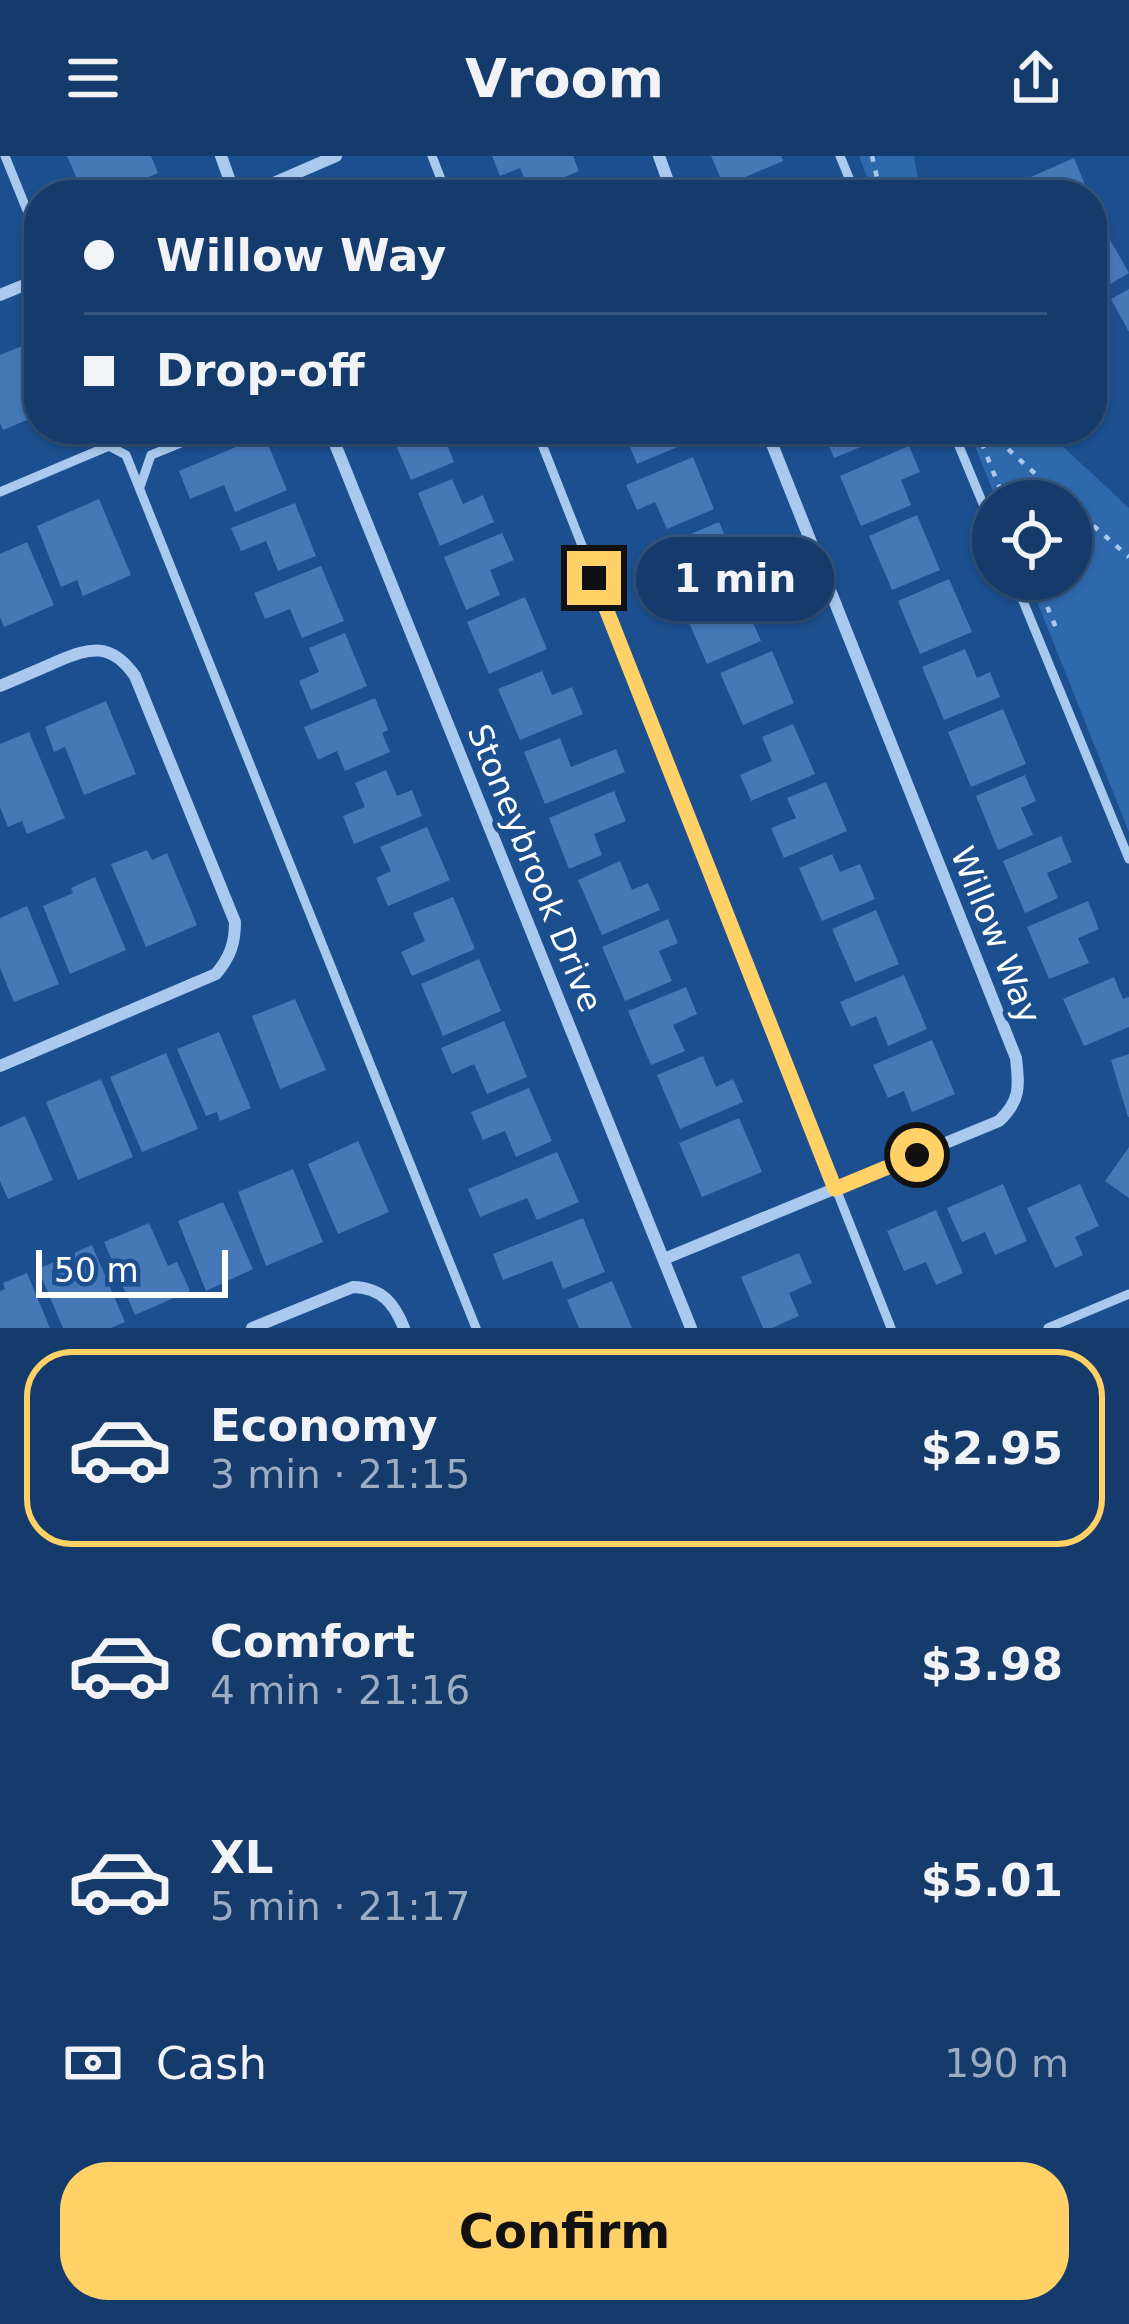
<!DOCTYPE html>
<html lang="en">
<head>
<meta charset="utf-8">
<style>
	:root { --surface:#143b6b; --page:#214673; --text:#f1f3f6; --muted:#9dadc1; --line:#33557e; --accent:#ffd166 }
	body { margin:0; font-family:"DejaVu Sans",sans-serif; background:var(--page); color:var(--text); height:100vh; display:flex; flex-direction:column; font-size:45px; white-space:nowrap }
	* { box-sizing:border-box; margin:0 }
	p { font-size:39px; color:var(--muted) }
	.icon { flex:none; width:66px; height:66px; fill:none; stroke:currentColor; stroke-width:2; stroke-linecap:round; stroke-linejoin:round }
	.map { position:relative; height:1172px; overflow:hidden }
	.side { display:flex; flex-direction:column; background:var(--surface); flex:1 }
	.side>* { flex:none }
	.banner { position:absolute; left:24px; top:24px; width:1083px; height:264px; border-radius:48px; box-shadow:0 3px 9px #0004,0 0 0 3px var(--line); display:grid; align-content:center; height:264px; padding:0 60px; background:var(--surface) }
	.tools { position:absolute; left:972px; top:324px; display:grid; gap:24px }
	.tools a { display:grid; place-items:center; width:120px; height:120px; border-radius:50%; background:var(--surface); box-shadow:0 3px 9px #0004,0 0 0 3px var(--line); font-size:60px }
	.scale { position:absolute; left:36px; bottom:30px; width:192px; box-sizing:border-box; padding-left:12px; border:6px solid #fff; border-top:0; font-size:33px; line-height:42px; white-space:nowrap; color:#fff; -webkit-text-stroke:9px #1b4f8f; paint-order:stroke }
	.end { position:absolute; width:54px; height:54px; margin:-27px; border:15px solid #ffd166; background:#111; box-shadow:0 0 0 6px #111 }
	.from { border-radius:50% }
	.bubble { position:absolute; height:84px; border-radius:42px; background:var(--surface); box-shadow:0 3px 9px #0004,0 0 0 3px var(--line); font-size:39px; font-weight:600; line-height:84px; text-align:center }
	.banner b { display:flex; align-items:center; gap:42px; height:114px; font-size:45px }
	.banner b+b { border-top:3px solid var(--line) }
	.banner i { width:30px; height:30px; background:var(--text) }
	ul { padding:21px 0 0; list-style:none }
	li { display:flex; align-items:center; gap:36px; height:198px; margin:0 24px 18px; padding:0 36px; border:6px solid transparent; border-radius:48px }
	li div { flex:1 }
	li b { display:block; font-size:45px }
	li em { font-style:normal; font-weight:600 }
	li.selected { border-color:var(--accent) }
	li>.icon { width:108px; height:108px; stroke-width:1.5 }
	.pay { display:flex; align-items:center; gap:30px; height:132px; padding:0 60px; font-size:45px }
	.pay p { margin-inline-start:auto }
	.button { display:flex; gap:24px; margin-top:auto; padding:24px 60px }
	.button a { flex:1; height:138px; border-radius:48px; background:var(--accent); color:#111; font-size:48px; font-weight:600; line-height:138px; text-align:center }
	header { display:flex; justify-content:space-between; align-items:center; height:156px; padding:0 60px; background:var(--surface); font-size:54px; font-weight:600 }
	.map>svg:first-child { display:block }
	.green { fill:#2e69ad }
	.building { fill:#4478b7 }
	.lines { fill:none; stroke-linecap:round; stroke-linejoin:round }
	.path { stroke:#a9c9ee; stroke-width:4.5; stroke-dasharray:6 9; stroke-linecap:butt }
	.service { stroke:#a9c9ee; stroke-width:9 }
	.minor { stroke:#a9c9ee; stroke-width:12 }
	.route { stroke:#ffd166; stroke-width:15 }
	.labels { text-anchor:middle; dominant-baseline:central; stroke-width:10; stroke-linejoin:round; paint-order:stroke }
	.street-label { font-size:33px; fill:#fff; stroke:#1b4f8f }
</style>
</head>
<body>
<header><svg class="icon" aria-label="menu" viewBox="0 0 24 24"><path d="M4 6h16M4 12h16M4 18h16"/></svg>Vroom<svg class="icon" aria-label="share" viewBox="0 0 24 24"><path d="M12 15V3M7 8l5-5 5 5M5 13v7h14v-7"/></svg></header>
<div class="map">
<svg width="1129" height="1172" viewBox="0 0 1129 1172">
	<rect width="100%" height="100%" fill="#1b4f8f"/>
	<path class="green" d="M859,0h55l7,39h-47z
		M968,273h76l85,79v324l-101,-253h43v-78h-74z"/>
	<path class="building" d="M67,0h84l7,17 -51,22h-23z
		M492,0h81l6,15 -49,21 -10,-24 -20,8z
		M711,0h70l2,5 -59,25z
		M1074,2l11,27 -14,6 1,4h-39l-7,-16z
		M800,26l5,13h-36z
		M1100,66l29,51 -32,19 -5,-8v-58z
		M1129,133v43l-18,-33z
		M27,188l12,29v42l-36,15 -3,-7v-68z
		M389,273h69l-15,6 11,27 -43,18z
		M604,273h78l5,14 -50,21 -10,-25 -16,7z
		M822,273h48l5,12 -41,17z
		M264,279l23,55 -52,22 -11,-27 -34,14 -11,-28z
		M909,290l11,26 -19,8 10,25 -50,21 -21,-50z
		M693,301l21,52 -47,20 -12,-27 -18,8 -11,-25z
		M452,323l11,25 20,-9 11,27 -54,24 -22,-53z
		M99,343l32,76 -48,21 -6,-16 -16,7 -24,-61z
		M295,347l21,53 -38,15 -12,-30 -25,10 -10,-23z
		M917,359l23,55 -48,20 -23,-54z
		M719,366l22,52 -64,28 -12,-28 31,-13 -10,-25z
		M502,377l12,27 -24,10 10,25 -34,15 -22,-53z
		M27,386l27,63 -50,22 -4,-10v-63z
		M321,410l23,55 -42,17 -12,-29 -25,10 -11,-26z
		M949,423l23,53 -52,22 -22,-53z
		M738,432l23,53 -54,23 -23,-53z
		M525,441l22,52 -58,25 -22,-52z
		M345,477l22,53 -56,24 -12,-29 20,-9 -10,-24z
		M965,493l12,29 13,-6 10,25 -56,23 -22,-53z
		M772,495l22,52 -51,22 -23,-52z
		M542,515l10,24 20,-8 11,27 -63,26 -22,-51z
		M375,542l13,32 -6,3 8,19 -45,19 -8,-20 -19,9 -14,-33z
		M106,545l30,73 -52,21 -19,-48 -11,5 -9,-25z
		M1003,553l23,55 -55,23 -23,-55z
		M793,568l22,50 -64,27 -11,-26 32,-14 -10,-24z
		M29,576l36,86 -38,16 -5,-13 -14,6 -8,-20v-63z
		M560,582l11,29 45,-18 9,23 -80,32 -21,-52z
		M386,614l11,26 15,-6 10,26 -68,28 -11,-28 22,-9 -10,-24z
		M1025,619l11,26 -15,7 12,27 -35,15 -22,-54z
		M826,626l21,49 -63,27 -13,-30 25,-10 -9,-20z
		M614,635l12,30 -32,13 8,21 -33,14 -20,-51z
		M427,671l23,53 -62,26 -12,-28 15,-7 -11,-24z
		M1061,680l11,26 -25,11 11,25 -33,15 -22,-52z
		M147,694l5,10 15,-7 30,72 -51,22 -35,-83z
		M832,698l8,18 20,-8 15,35 -53,22 -23,-53z
		M620,705l12,29 16,-7 12,27 -58,25 -24,-55z
		M95,721l31,73 -56,24 -27,-68 30,-13 -2,-5z
		M453,741l22,52 -63,27 -11,-24 24,-11 -12,-28z
		M1088,745l11,28 -21,9 11,25 -40,16 -22,-52z
		M27,750l32,78 -45,18 -14,-34v-50z
		M876,754l23,54 -44,18 -23,-53z
		M668,763l10,24 -19,8 13,30 -47,20 -23,-54z
		M479,803l22,52 -58,25 -22,-52z
		M904,819l23,54 -39,17 -12,-30 -25,11 -11,-25z
		M1114,821l9,22 6,-2v30l-45,19 -21,-47z
		M686,831l11,27 -24,11 12,26 -34,14 -23,-54z
		M295,843l31,71 -46,19 -28,-73z
		M504,865l23,56 -40,17 -13,-30 -22,10 -11,-26z
		M219,876l32,76 -31,13 -3,-9 -11,4 -29,-67z
		M932,884l23,54 -43,18 -8,-21 -16,7 -15,-33z
		M166,897l32,76 -56,23 -32,-75z
		M1129,898v63h-1l-17,-57z
		M703,900l13,31 17,-8 10,23 -63,27 -23,-54z
		M101,923l32,78 -55,23 -32,-78z
		M529,932l23,53 -36,16 -11,-26 -22,9 -12,-28z
		M25,960l28,64 -45,19 -8,-18v-54z
		M739,962l23,54 -60,25 -23,-54z
		M358,985l31,71 -51,22 -30,-70z
		M1129,991v51l-24,-17z
		M557,996l22,50 -42,18 -10,-22 -47,19 -12,-28z
		M293,1013l30,73 -57,24 -28,-74z
		M1003,1028l24,57 -32,14 -10,-23 -23,10 -15,-34z
		M1080,1028l19,42 -24,11 8,18 -28,13 -28,-60z
		M223,1046l30,67 -47,22 -28,-70z
		M936,1054l27,63 -27,12 -10,-23 -22,9 -17,-40z
		M583,1062l22,54 -42,17 -11,-28 -49,19 -10,-26z
		M149,1067l19,43 9,-4 13,29 -55,24 -31,-73z
		M92,1089l33,77 -14,6h-48l-25,-59z
		M799,1097l13,30 -23,10 10,23 -27,12h-9l-22,-51z
		M27,1117l23,55h-50v-37l5,-2 -2,-6z
		M612,1125l20,47h-53l-12,-28z"/>
	<g class="lines">
		<path class="path" d="M872,0l9,39
			M976,273l29,72
			M986,273l79,72
			M1071,350l58,51
			M1036,423l20,49"/>
		<path class="service" d="M5,0l34,84
			M432,0l15,39
			M840,0l16,39
			M536,273l355,899
			M952,273l41,99
			M140,331l11,-32 64,-26
			M0,336l109,-46 17,9 350,873
			M1014,423l115,280
			M1048,1172l81,-34"/>
		<path class="minor" d="M221,0l14,39
			M659,0l14,39
			M246,39l90,-39
			M0,139l39,-16
			M329,273l362,899
			M0,530c19,-8 38,-16 56,-24 35,-15 55,-20 79,14l100,246c0,22 -5,35 -19,52l-216,92
			M664,1103l335,-138c22,-21 20,-34 17,-63l-250,-629
			M252,1172l101,-41c29,1 41,16 51,41"/>
	</g>
	<g class="lines">
		<path class="route" d="M594,422l241,611 82,-34"/>
	</g>
	<g class="labels">
		<g class="street-label">
			<text transform="translate(535 712) rotate(68)">Stoneybrook Drive</text>
			<text transform="translate(996 779) rotate(68)">Willow Way</text>
		</g>
	</g>
</svg>
<div class="tools">
<a><svg class="icon" aria-label="locate" viewBox="0 0 24 24"><circle cx="12" cy="12" r="6"/><path d="M12 2v4M12 18v4M2 12h4M18 12h4"/></svg></a>
</div>
<div class="scale">50 m</div>
<i class="end from" style="left:917px;top:999px"></i>
<i class="end" style="left:594px;top:422px"></i>
<div class="bubble" style="left:636px;top:381px;width:198px">1 min</div>
<div class="banner">
<b><i class="from"></i>Willow Way</b>
<b><i></i>Drop-off</b>
</div>
</div>
<section class="side">
<ul>
<li class="selected"><svg class="icon" aria-label="car" viewBox="0 0 24 24"><path d="M5 17H2v-5l4-1 3-4h7l3 4 3 1v5h-3M9 17h6M6 11h13"/><circle cx="7" cy="17" r="2"/><circle cx="17" cy="17" r="2"/></svg><div><b>Economy</b><p>3 min · 21:15</p></div><em>$2.95</em></li>
<li><svg class="icon" aria-label="car" viewBox="0 0 24 24"><path d="M5 17H2v-5l4-1 3-4h7l3 4 3 1v5h-3M9 17h6M6 11h13"/><circle cx="7" cy="17" r="2"/><circle cx="17" cy="17" r="2"/></svg><div><b>Comfort</b><p>4 min · 21:16</p></div><em>$3.98</em></li>
<li><svg class="icon" aria-label="car" viewBox="0 0 24 24"><path d="M5 17H2v-5l4-1 3-4h7l3 4 3 1v5h-3M9 17h6M6 11h13"/><circle cx="7" cy="17" r="2"/><circle cx="17" cy="17" r="2"/></svg><div><b>XL</b><p>5 min · 21:17</p></div><em>$5.01</em></li>
</ul>
<div class="pay"><svg class="icon" aria-label="cash" viewBox="0 0 24 24"><path d="M3 7h18v10H3z"/><circle cx="12" cy="12" r="2"/></svg>Cash<p>190 m</p></div>
<div class="button"><a>Confirm</a></div>
</section>
</body>
</html>
